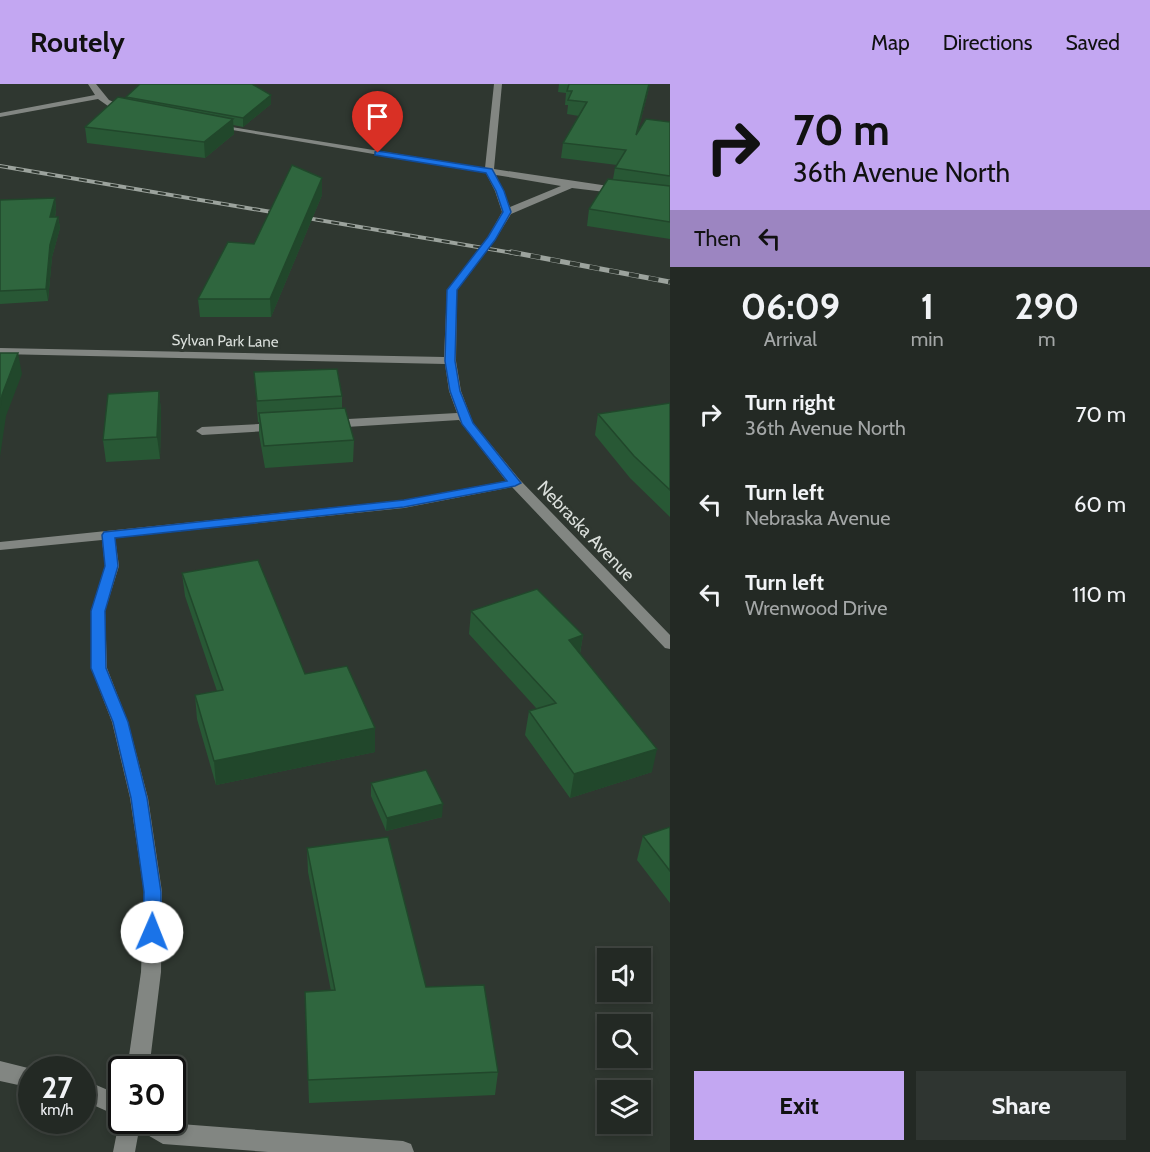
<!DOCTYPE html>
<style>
body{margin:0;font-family:Cabin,sans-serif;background:#2f3531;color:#f1f3f6;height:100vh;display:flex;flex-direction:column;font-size:22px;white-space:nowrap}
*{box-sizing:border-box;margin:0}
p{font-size:20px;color:#a3a6a6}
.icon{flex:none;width:33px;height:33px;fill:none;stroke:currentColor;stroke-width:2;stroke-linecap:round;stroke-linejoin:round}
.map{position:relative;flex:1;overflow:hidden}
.sheet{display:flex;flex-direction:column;background:#232924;width:480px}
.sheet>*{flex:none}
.top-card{background:#c3a7f2;color:#111;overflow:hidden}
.controls{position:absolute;left:597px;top:864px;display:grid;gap:12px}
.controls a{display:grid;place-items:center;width:54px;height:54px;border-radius:0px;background:#232924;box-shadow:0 3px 9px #0003,0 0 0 2px #404541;font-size:30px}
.speed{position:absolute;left:18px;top:972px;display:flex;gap:12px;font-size:30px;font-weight:700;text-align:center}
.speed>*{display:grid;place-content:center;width:78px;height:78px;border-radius:50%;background:#232924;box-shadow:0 3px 9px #0003,0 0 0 2px #404541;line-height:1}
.speed small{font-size:15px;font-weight:400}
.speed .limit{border:3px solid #111;border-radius:9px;background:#fff;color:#111}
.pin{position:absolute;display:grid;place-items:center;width:51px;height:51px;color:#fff;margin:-62px -26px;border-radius:50% 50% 50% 0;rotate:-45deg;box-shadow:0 0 6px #0007}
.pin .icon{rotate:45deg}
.me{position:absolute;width:66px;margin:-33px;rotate:1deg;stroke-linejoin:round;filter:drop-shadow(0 0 4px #0008)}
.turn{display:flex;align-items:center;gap:21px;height:126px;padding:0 24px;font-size:27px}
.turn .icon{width:78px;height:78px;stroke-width:2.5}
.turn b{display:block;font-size:42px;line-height:51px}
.then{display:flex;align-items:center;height:57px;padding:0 24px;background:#0003;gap:12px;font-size:22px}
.eta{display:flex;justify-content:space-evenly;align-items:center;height:102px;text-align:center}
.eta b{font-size:36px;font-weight:700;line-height:42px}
.primary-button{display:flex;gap:12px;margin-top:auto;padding:12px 24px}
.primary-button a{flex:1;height:69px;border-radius:0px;background:#c3a7f2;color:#111;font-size:24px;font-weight:700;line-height:69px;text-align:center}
.primary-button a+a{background:#2f3531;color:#f1f3f6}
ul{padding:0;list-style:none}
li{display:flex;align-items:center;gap:18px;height:90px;padding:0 24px}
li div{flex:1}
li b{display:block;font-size:22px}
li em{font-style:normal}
header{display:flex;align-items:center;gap:36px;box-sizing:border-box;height:84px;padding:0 30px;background:#c3a7f2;color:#111}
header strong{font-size:28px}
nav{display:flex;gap:33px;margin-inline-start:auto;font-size:21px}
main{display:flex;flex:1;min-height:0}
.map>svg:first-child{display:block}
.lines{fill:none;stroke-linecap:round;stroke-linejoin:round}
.minor{fill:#828682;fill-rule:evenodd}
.rail-far1-casing{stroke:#9ca39d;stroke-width:4}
.rail-casing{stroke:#9ca39d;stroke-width:5}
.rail-far1{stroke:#2f3730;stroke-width:2;stroke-dasharray:8;stroke-linecap:butt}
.rail{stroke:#2f3730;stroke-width:4;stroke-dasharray:10;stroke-linecap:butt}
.wall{fill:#285835}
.shaded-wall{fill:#21472b}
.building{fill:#2f663e;stroke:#21472b;stroke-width:1.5}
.route{fill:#1a73e8;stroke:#114b97;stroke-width:1.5}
.labels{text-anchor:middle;stroke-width:6;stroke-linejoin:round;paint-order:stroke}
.far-street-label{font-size:15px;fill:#dadfdb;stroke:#2f3730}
.street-label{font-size:18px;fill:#dadfdb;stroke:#2f3730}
</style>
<header>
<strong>Routely</strong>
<nav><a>Map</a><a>Directions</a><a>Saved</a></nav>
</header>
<main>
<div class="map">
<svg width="670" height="1068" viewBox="0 0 670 1068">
<rect width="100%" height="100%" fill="#2f3730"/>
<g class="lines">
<!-- minor -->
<g class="minor">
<polygon points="88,0 96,0 109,16 132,26 128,28 108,22 98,15 0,33 0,29 95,11"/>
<path d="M 494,0 L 502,0 L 494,85 L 622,104 L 627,107 L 622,110 L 572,104 L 511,130 L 495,156 L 457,206 L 456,277 L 461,307 L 473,339 L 520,396 L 670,551 L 670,565 L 665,564 L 512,403 L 404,424 L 115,454 L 119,482 L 105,527 L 107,584 L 128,638 L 148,714 L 162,808 L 161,888 L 149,986 L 127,986 L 141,888 L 144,808 L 130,714 L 112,638 L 91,584 L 91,527 L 105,482 L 102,456 L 0,466 L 0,458 L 404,416 L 506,397 L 459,336 L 330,344 L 324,340 L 330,336 L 457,329 L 449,307 L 445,280 L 0,270 L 0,264 L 444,273 L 447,206 L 488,153 L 502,128 L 495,107 L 486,89 L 209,42 L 213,40 L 485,84 ZM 496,91 L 561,102 L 510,123 Z"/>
<polygon points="279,339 285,343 283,346 202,351 196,347 202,343"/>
<polygon points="0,977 36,986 32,986 32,1004 0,997"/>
<polygon points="82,995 122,1012 122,1036 163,1036 167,1039 403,1057 411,1060 414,1068 268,1068 163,1060 139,1046 135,1068 113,1068 120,1033 82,1016"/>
</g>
<!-- rail-far1 casing -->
<g class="rail-far1-casing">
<polyline id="rail-far1" points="0,82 519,170"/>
</g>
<!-- rail casing -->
<g class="rail-casing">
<polyline id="rail" points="511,168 670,198"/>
</g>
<!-- rail-far1 -->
<use href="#rail-far1" class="rail-far1"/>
<!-- rail -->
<use href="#rail" class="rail"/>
</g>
<!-- wall -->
<g class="wall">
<polygon points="559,0 650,0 638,47 670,38 670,155 587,142 589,125 613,95 615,84 617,81 561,74 563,59 579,32 567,30 568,21 565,21 566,9 558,8"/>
<polygon points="126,13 271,20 243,43 233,41 234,50 205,74 87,59 85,43 126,15"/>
<polygon points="322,94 322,111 271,233 200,233 198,215 254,160"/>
<polygon points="55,114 56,126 55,133 58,133 60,144 52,173 48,217 0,220 0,116"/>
<polygon points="254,288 342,312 342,324 354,356 353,378 265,384 259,350 259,338 258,338"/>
<polygon points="159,307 161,328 160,375 106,378 103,356"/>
<polygon points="670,319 670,433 630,394 595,351 598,330"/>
<polygon points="182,489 305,590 375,644 375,668 216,701 197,635 195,611 217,607 185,512"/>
<polygon points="471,527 583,551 580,570 652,688 570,714 525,651 529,627 537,625 469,550"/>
<polygon points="371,699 442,733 386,747 371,712"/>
<polygon points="670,743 670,819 637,776 643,752"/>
<polygon points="307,764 498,988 495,1011 309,1019 305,908 331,907 308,788"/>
</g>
<!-- shaded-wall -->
<g class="shaded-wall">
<polygon points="649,0 650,0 633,66 636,51"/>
<polygon points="271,11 271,20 243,43 243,34"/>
<polygon points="233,35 234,50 205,74 204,58"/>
<polygon points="322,94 322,111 271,233 270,215"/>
<polygon points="55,114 56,126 52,144 50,133"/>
<polygon points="58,133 60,144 52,173 48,217 46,205 50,161"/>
<polygon points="18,269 22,290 6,332 0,373 0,324 2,311"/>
<polygon points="159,307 161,328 160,375 157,353"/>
<polygon points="583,551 579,574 569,556"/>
<polygon points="375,644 375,668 216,701 214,677"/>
<polygon points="657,665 652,688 570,714 574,690"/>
<polygon points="443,720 442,733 386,747 387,734"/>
</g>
<!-- building -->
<g class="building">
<polygon points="140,0 252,0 271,11 243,34 126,13"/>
<polygon points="569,0 649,0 636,51 646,35 670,38 670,92 615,84 626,66 563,59 587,18 568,16 572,7 567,7"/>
<polygon points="118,13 233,35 204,58 85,43"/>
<polygon points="292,81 322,94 270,215 198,215 228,158 254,160"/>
<polygon points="608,95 670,102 670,138 589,125"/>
<polygon points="55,114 50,133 58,133 50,161 46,205 0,207 0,116"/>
<polygon points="0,269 18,269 2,311 0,324"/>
<polygon points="337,285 342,312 257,317 254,288"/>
<polygon points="159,307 157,353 103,356 108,310"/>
<polygon points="670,319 670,406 634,372 598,330"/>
<polygon points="345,324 354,356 264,362 259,329"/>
<polygon points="258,476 305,590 347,582 375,644 214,677 195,611 223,606 182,489"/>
<polygon points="537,505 583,551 569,556 657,665 574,690 529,627 556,619 471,527"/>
<polygon points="426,686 443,720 387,734 371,699"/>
<polygon points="670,743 670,787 643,752"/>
<polygon points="388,753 426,903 484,901 498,988 308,996 305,908 335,906 307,764"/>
</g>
<!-- route -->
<polygon class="route" points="378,67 492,85 504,107 511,128 495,156 457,206 455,277 460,307 473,339 521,399 515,402 404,423 115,454 118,482 105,527 106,584 128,638 147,714 161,808 161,848 158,853 152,855 146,853 143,848 144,808 131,714 113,638 91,584 91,527 105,482 102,451 104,448 404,416 507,397 462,340 450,307 445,277 447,206 488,153 503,128 496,107 486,89 375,71 375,68"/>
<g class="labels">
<!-- far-street labels -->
<g class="far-street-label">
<text transform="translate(225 257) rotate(1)" y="5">Sylvan Park Lane</text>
</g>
<!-- street labels -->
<g class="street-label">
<text transform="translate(586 447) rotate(46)" y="6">Nebraska Avenue</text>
</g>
</g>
</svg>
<div class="controls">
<a><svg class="icon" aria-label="sound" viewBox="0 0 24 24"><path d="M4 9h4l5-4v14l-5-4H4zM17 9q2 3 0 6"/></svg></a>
<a><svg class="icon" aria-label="search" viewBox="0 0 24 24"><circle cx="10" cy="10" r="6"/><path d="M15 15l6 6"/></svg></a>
<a><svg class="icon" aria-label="layers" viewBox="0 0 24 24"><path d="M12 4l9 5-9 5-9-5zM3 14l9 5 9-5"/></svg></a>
</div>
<div class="speed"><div>27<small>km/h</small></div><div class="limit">30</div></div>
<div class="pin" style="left:378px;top:69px;background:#d93025"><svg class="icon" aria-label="arrive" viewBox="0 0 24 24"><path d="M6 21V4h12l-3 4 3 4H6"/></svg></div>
<svg class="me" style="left:152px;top:848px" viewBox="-20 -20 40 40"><circle r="19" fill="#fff"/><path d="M0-13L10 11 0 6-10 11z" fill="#1a73e8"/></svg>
</div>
<section class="sheet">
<div class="top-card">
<div class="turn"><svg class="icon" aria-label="right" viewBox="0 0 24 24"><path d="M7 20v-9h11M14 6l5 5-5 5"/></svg><div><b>70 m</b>36th Avenue North</div></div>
<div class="then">Then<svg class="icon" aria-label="left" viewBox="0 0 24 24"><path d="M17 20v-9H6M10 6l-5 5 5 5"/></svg></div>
</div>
<div class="eta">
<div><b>06:09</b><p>Arrival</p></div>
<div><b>1</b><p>min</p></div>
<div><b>290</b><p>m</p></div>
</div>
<ul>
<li><svg class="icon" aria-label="right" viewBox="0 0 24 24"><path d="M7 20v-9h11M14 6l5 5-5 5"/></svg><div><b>Turn right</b><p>36th Avenue North</p></div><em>70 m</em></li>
<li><svg class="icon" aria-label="left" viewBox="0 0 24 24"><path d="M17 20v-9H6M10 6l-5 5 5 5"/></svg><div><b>Turn left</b><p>Nebraska Avenue</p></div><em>60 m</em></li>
<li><svg class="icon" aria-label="left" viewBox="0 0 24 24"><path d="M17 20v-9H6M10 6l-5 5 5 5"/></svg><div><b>Turn left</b><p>Wrenwood Drive</p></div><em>110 m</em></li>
</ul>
<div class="primary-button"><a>Exit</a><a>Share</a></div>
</section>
</main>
